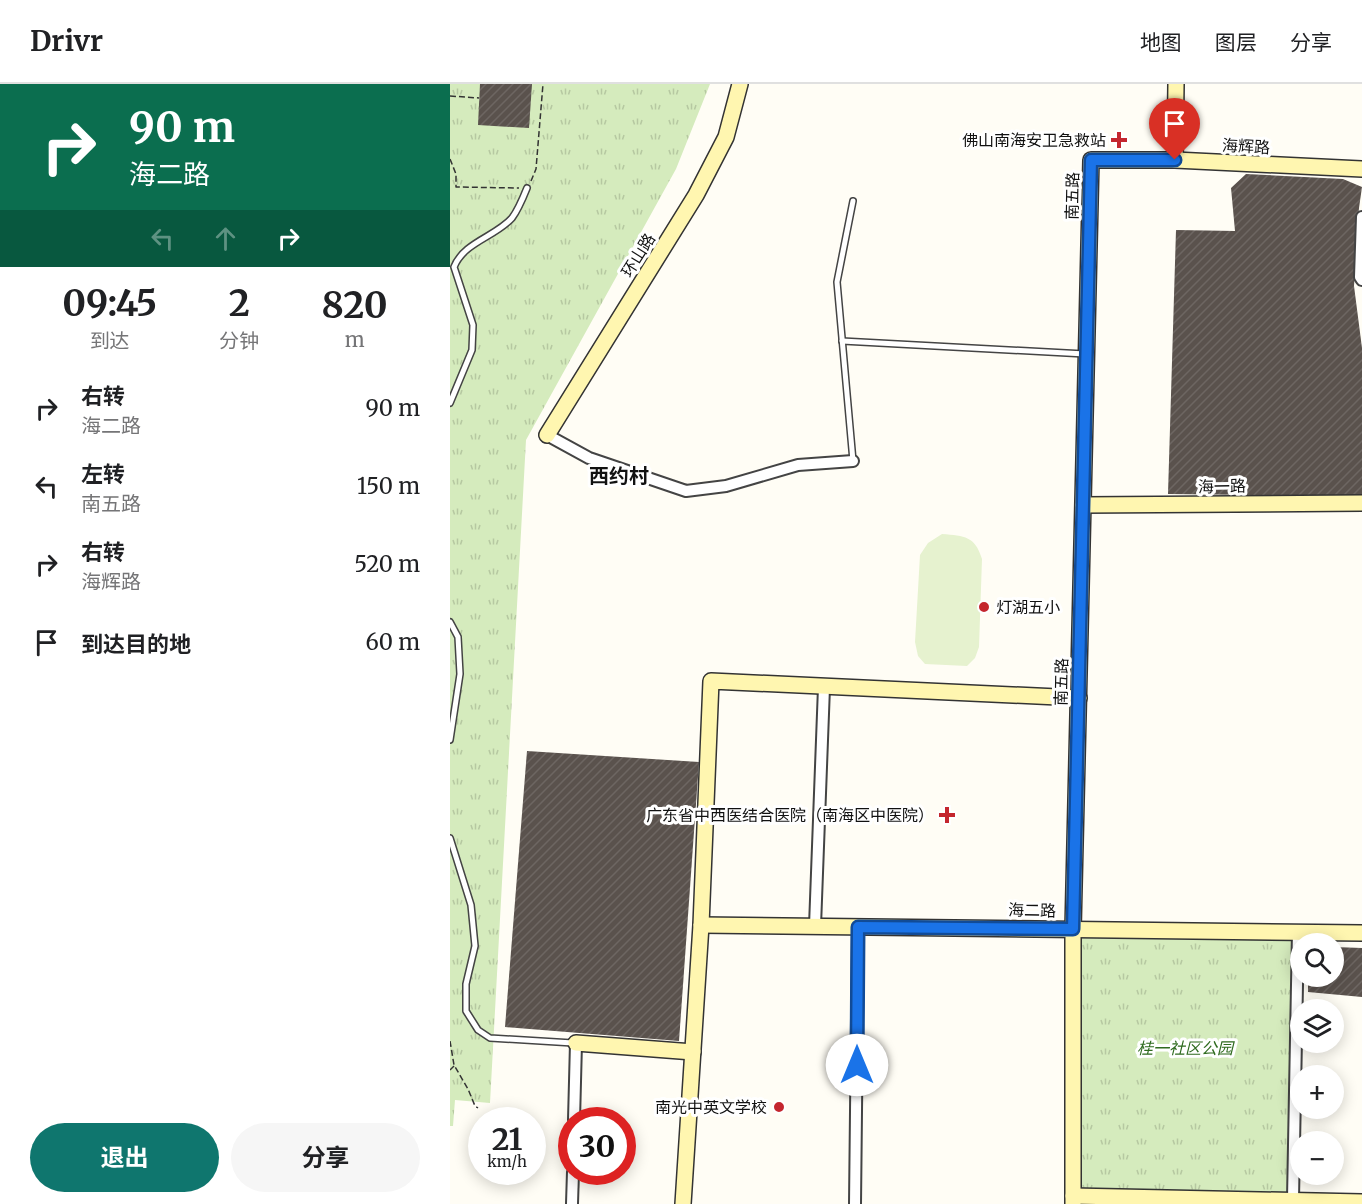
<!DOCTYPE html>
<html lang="zh">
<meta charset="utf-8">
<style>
body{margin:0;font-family:Merriweather,"Noto Sans SC",serif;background:#f6f6f6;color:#202124;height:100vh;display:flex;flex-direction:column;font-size:22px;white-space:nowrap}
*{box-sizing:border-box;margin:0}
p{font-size:20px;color:#757577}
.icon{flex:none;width:33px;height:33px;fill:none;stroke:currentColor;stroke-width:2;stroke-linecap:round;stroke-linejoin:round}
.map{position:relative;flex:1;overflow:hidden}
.side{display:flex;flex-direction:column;background:#fff;width:450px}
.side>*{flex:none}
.guide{background:#0b6e4f;color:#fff;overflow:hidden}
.controls{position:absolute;left:840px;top:849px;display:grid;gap:12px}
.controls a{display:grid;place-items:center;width:54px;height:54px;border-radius:50%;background:#fff;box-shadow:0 3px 15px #0003;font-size:30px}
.speed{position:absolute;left:18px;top:1023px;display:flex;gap:12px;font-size:30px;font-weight:700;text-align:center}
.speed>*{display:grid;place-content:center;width:78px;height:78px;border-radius:50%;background:#fff;box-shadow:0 3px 15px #0003;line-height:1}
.speed small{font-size:15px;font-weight:400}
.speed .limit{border:9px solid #d22;background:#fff;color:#111}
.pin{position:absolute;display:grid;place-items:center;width:51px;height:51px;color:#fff;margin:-62px -26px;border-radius:50% 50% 50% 0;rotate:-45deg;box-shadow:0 0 6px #0007}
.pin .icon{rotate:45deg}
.me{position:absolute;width:66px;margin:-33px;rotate:0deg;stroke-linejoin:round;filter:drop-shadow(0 0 4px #0008)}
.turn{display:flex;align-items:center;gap:21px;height:126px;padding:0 30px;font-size:27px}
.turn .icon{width:78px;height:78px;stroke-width:2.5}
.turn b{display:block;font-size:42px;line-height:51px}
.lanes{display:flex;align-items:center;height:57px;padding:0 30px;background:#0003;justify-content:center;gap:30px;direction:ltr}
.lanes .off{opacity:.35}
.eta{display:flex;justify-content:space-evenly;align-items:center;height:102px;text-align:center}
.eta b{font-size:36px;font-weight:700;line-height:42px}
.button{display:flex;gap:12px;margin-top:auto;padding:12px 30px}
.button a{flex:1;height:69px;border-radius:36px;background:#0f766e;color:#fff;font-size:24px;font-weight:700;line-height:69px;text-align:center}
.button a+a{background:#f6f6f6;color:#202124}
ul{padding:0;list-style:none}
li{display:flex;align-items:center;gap:18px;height:78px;padding:0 30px}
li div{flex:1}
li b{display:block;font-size:22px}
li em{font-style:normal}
header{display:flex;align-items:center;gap:36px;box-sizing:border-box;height:84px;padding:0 30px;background:#fff;border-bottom:2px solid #e0e0e0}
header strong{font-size:28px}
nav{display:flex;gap:33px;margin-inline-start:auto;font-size:21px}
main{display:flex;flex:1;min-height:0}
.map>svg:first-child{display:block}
.park{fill:url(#park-tufts)}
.pitch{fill:#e6f2cf}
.building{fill:url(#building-hatch)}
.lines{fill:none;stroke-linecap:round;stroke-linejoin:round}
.lane-casing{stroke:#444;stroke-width:8}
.street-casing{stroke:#444;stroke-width:14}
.secondary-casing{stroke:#333;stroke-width:18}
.path{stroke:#333;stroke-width:1.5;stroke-dasharray:6 3;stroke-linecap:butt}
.lane{stroke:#fff;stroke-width:5}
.street{stroke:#fff;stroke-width:10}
.secondary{stroke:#fff6b0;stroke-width:15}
.route-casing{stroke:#114b97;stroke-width:15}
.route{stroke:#1a73e8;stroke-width:10}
.poi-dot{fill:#c4262e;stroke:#fff;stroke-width:2}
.labels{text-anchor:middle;stroke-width:6;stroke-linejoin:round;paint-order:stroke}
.poi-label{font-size:16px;fill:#111;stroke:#fff;text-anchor:end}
.street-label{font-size:16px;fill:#111;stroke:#fff}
.park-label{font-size:16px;font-style:italic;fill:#2f6b1f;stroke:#fff}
.quarter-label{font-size:20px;font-weight:bold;fill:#111;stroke:#fff}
</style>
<header>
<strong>Drivr</strong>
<nav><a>地图</a><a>图层</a><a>分享</a></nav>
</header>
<main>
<section class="side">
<div class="guide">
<div class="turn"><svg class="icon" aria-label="right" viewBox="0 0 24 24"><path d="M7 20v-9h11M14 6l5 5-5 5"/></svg><div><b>90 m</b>海二路</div></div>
<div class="lanes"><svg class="icon off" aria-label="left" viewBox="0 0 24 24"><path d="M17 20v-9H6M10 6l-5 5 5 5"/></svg><svg class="icon off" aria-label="ahead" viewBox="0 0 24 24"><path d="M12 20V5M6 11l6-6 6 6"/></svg><svg class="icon" aria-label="right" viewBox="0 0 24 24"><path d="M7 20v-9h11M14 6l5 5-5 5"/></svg></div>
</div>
<div class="eta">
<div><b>09:45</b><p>到达</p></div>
<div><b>2</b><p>分钟</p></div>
<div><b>820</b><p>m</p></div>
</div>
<ul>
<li><svg class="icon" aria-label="right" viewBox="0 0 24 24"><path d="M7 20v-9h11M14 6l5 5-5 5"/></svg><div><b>右转</b><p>海二路</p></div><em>90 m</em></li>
<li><svg class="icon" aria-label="left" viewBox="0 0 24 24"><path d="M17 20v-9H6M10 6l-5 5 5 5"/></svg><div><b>左转</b><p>南五路</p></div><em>150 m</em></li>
<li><svg class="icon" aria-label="right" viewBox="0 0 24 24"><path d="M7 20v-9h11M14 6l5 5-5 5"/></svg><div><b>右转</b><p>海辉路</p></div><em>520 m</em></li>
<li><svg class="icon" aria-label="arrive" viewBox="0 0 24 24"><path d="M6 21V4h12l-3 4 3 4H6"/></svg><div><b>到达目的地</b></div><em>60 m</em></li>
</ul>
<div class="button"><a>退出</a><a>分享</a></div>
</section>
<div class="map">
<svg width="912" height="1120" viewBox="0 0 912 1120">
<defs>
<pattern id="park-tufts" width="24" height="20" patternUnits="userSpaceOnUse" patternTransform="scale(1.5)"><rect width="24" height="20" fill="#d5ebbd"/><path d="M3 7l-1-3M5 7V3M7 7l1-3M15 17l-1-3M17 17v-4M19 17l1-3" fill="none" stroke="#b6c8a1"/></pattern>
<pattern id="building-hatch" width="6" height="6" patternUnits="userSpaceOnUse" patternTransform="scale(1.5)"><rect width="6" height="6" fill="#5a524d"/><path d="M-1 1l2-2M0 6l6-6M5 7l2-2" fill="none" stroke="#6d6662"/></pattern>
</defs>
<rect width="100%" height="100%" fill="#fffdf5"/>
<!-- park -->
<g class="park">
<polygon points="0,0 260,0 226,85 76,356 40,1019 5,1016 3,1042 0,1042"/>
<polygon points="623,845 848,847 843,1115 623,1112"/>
</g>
<!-- pitch -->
<path class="pitch" d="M 492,450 C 515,452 525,452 532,475 L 529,563 L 525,574 L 517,582 L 475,580 L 468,572 L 465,558 L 470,471 L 478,459 Z"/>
<!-- building -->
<g class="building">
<polygon points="30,0 82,0 79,44 28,41"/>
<polygon points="796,90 893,95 912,103 909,124 904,202 912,264 912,411 899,412 718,410 726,146 785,147 781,104"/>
<polygon points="77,667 249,678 229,957 55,943"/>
<polygon points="884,863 912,864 912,913 858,908 858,892 884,892"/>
</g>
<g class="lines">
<!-- lane casing -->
<g class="lane-casing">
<g id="lane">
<polyline points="392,257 635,270"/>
<path d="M 0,319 L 22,266 L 23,241 L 4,183 C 14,158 45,153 62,134 C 68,126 73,114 77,104"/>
<polyline points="403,377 387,198 403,117"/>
<polyline points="0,538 8,553 10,590 0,656"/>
<polyline points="0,754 21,821 25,862 16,900 16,927 28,946 40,954 123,959"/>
</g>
</g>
<!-- street casing -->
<g class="street-casing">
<g id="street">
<polyline points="912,133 910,193 912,196"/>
<polyline points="97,351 139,374 236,407 276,402 348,381 403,377"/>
<polyline points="365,842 374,603"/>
<polyline points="124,1036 126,959"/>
<polyline points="843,1115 848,847"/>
<polyline points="122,1120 123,1088"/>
<polyline points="405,1120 408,842"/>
</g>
</g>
<!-- secondary casing -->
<g class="secondary-casing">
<g id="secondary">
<polyline points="725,76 726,0"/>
<polyline points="97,351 246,111 276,53 290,0"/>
<polyline points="633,421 912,419"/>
<polyline points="251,841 912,849"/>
<polyline points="126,959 243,968"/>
<polyline points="623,1112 912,1118"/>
<polyline points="233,1120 251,841 261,597 629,614"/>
<polyline points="623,1120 623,845 641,76 725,76 912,85"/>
</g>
</g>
<!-- path -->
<g class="path">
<polyline points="0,12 29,14"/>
<polyline points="0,75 6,90 6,103 69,104"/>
<polyline points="81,97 86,85 93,0"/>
<polyline points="0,957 4,981 18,1005 25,1022 28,1024"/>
<polyline points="0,986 4,982"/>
</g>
<!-- lane -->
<use href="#lane" class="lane"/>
<!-- street -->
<use href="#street" class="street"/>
<!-- secondary -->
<use href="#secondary" class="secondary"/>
</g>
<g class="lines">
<!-- route casing -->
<g class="route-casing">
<polyline id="route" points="407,981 408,843 623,845 641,76 725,76"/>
</g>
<!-- route -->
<use href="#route" class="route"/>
</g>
<!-- markers -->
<g class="poi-dot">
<path d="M666 47h6v6h6v6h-6v6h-6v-6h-6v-6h6z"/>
<circle cx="534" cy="523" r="6"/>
<path d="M494 722h6v6h6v6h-6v6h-6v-6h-6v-6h6z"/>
<circle cx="329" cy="1023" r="6"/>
</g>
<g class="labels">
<!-- poi labels -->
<g class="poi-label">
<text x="656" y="62">佛山南海安卫急救站</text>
<text x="546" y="529" text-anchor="start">灯湖五小</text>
<text x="484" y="737">广东省中西医结合医院（南海区中医院）</text>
<text x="317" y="1029">南光中英文学校</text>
</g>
<!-- street labels -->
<g class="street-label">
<text transform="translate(796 62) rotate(3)" y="6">海辉路</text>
<text transform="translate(622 112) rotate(-89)" y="6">南五路</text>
<text transform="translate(188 171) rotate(-58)" y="6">环山路</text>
<text transform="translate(772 402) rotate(-1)" y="6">海一路</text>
<text transform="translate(611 598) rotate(-89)" y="6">南五路</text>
<text transform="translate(582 826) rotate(1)" y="6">海二路</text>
</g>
<!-- park labels -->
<g class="park-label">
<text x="735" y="970">桂一社区公园</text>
</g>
<!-- quarter labels -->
<g class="quarter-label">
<text x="169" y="399">西约村</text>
</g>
</g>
</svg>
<div class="controls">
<a><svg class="icon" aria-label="search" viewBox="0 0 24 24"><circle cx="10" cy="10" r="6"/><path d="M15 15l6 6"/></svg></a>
<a><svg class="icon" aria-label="layers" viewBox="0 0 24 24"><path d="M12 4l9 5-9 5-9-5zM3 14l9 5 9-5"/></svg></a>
<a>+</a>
<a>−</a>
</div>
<div class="speed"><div>21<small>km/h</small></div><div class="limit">30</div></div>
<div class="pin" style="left:725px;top:76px;background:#d93025"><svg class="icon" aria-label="arrive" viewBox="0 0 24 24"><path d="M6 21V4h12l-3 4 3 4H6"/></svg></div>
<svg class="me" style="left:407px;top:981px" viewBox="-20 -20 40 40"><circle r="19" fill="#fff"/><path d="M0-13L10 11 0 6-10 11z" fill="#1a73e8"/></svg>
</div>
</main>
